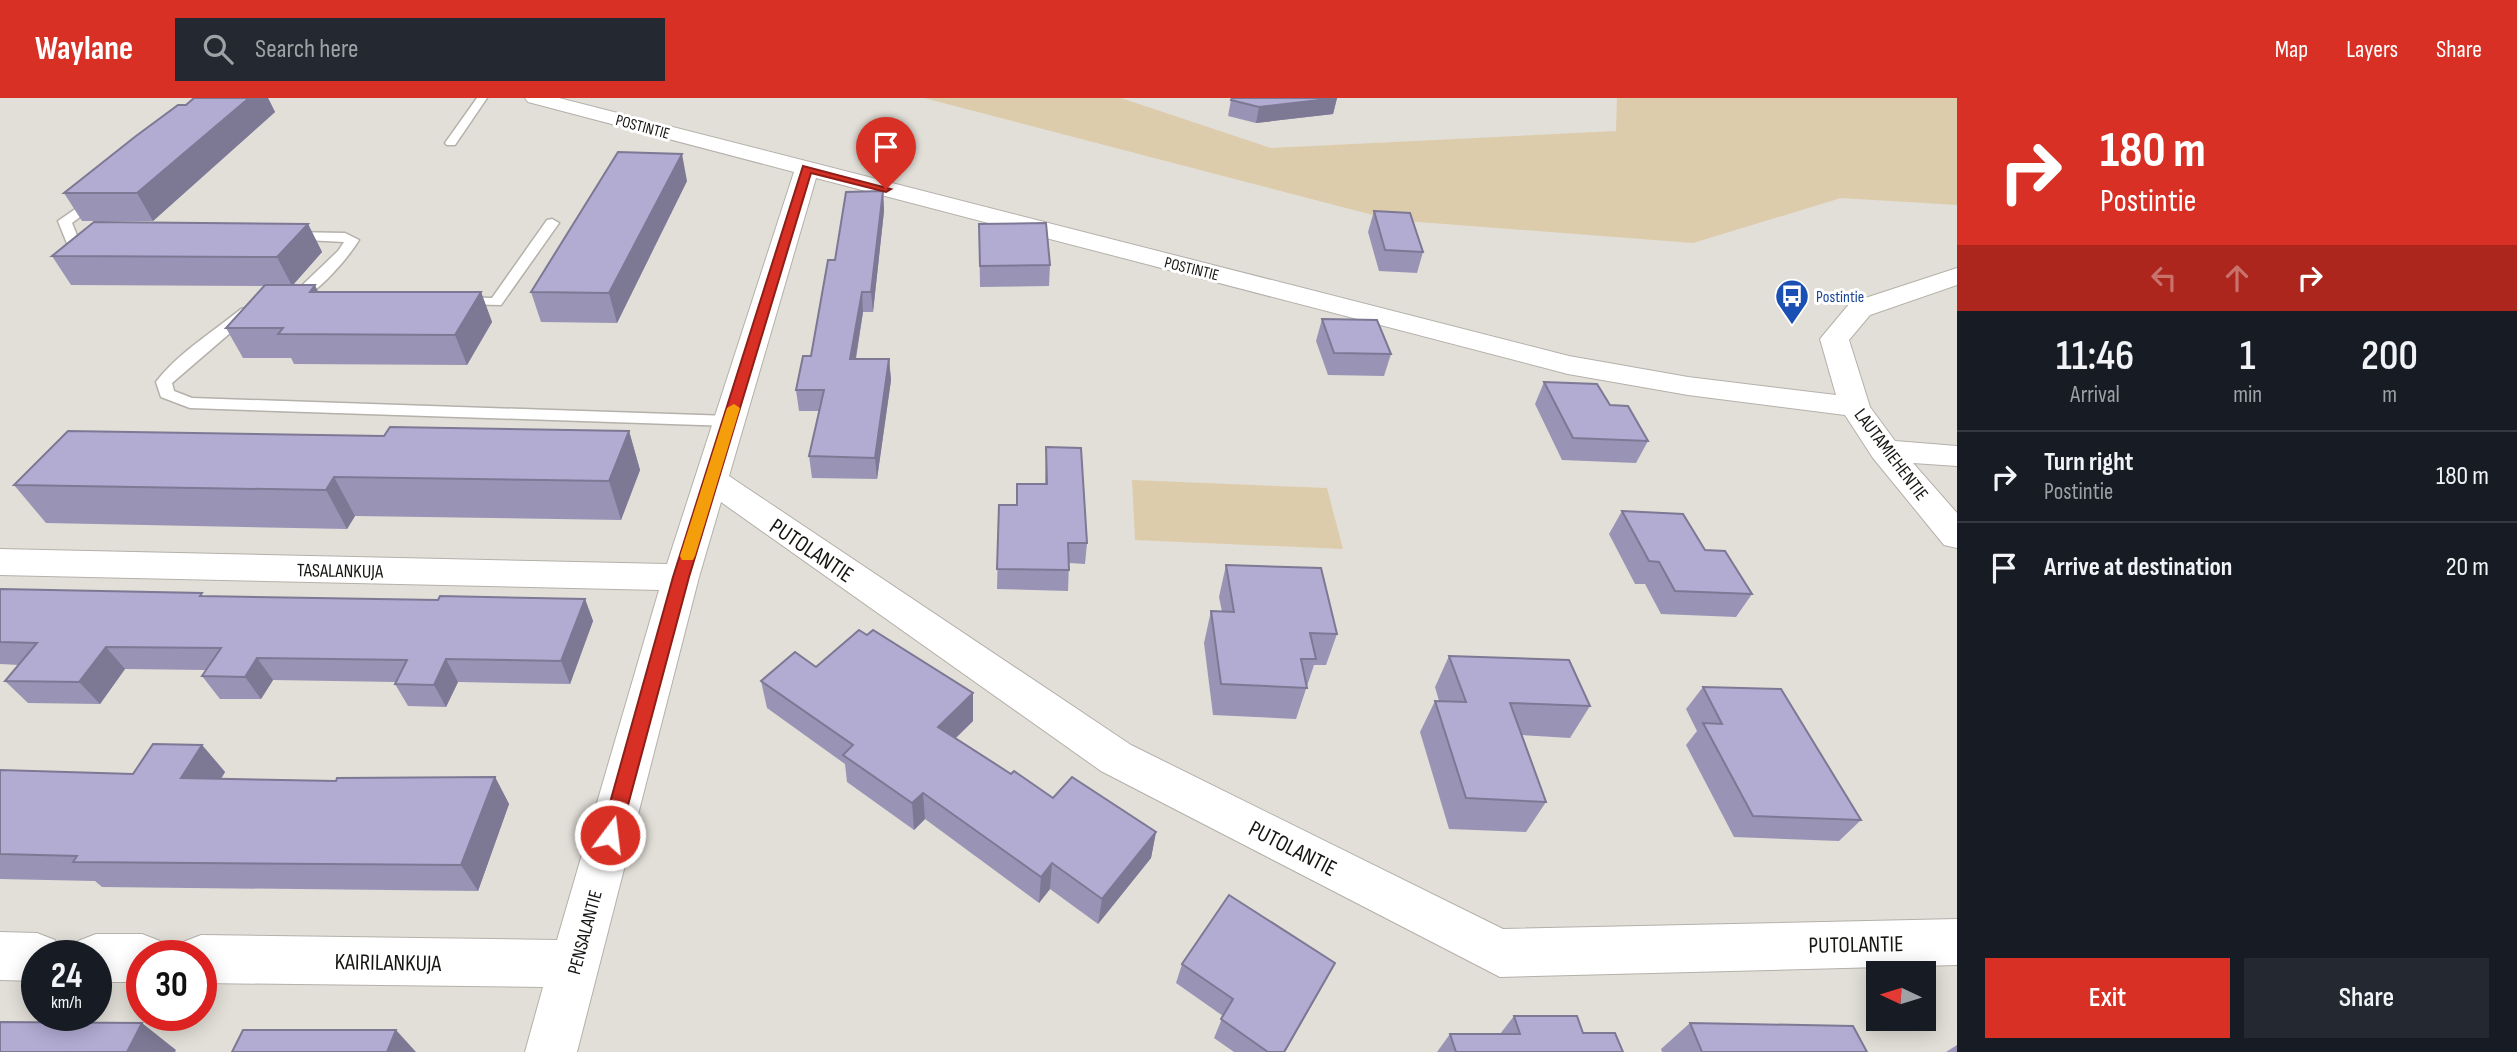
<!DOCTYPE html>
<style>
body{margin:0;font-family:"Sofia Sans Condensed",sans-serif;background:#242831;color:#f1f3f6;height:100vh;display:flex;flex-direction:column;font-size:26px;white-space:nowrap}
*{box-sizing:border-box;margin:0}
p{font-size:23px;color:#9ea1a6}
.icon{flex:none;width:38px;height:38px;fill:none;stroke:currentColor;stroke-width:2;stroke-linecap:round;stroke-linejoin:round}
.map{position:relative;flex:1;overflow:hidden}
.side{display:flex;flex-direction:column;background:#171b24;width:560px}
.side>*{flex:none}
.hud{background:#d93025;color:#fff;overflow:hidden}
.needle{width:46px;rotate:274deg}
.tools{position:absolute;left:1866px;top:863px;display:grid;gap:14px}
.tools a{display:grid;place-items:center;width:70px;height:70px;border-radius:0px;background:#171b24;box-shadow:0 4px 18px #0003;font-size:35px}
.speed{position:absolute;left:21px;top:842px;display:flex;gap:14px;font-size:35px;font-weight:700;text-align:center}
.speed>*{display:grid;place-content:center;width:91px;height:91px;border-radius:50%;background:#171b24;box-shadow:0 4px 18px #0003;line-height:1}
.speed small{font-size:18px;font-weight:400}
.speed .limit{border:10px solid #d22;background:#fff;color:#111}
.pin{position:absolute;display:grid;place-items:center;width:60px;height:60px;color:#fff;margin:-72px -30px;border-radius:50% 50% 50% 0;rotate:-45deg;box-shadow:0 0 7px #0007}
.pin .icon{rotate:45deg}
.me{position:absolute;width:77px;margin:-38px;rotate:15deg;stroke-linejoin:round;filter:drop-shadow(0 0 5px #0008)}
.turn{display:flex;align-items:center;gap:24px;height:147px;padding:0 28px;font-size:32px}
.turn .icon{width:91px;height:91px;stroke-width:2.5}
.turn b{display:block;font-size:49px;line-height:60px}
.lanes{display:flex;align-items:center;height:66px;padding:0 28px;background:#0003;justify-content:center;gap:35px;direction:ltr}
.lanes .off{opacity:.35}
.eta{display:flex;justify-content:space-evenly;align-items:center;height:119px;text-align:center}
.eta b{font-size:42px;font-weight:600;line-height:49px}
.primary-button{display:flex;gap:14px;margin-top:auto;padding:14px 28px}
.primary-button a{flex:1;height:80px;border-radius:0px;background:#d93025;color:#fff;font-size:28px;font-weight:600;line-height:80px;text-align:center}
.primary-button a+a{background:#242831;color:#f1f3f6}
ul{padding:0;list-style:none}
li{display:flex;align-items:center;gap:21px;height:91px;padding:0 28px;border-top:2px solid #363941}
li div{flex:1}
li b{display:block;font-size:26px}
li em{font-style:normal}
header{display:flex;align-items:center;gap:42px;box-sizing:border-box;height:98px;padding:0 35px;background:#d93025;color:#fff}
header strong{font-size:33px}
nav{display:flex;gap:38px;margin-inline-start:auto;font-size:24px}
.search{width:490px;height:63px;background:#242831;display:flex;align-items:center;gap:18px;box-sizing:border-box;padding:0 24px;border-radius:0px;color:#9ea1a6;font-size:26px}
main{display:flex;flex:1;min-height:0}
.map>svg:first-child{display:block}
.green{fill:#ddccac}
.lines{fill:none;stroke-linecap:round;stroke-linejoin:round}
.lane-casing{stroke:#b4b0aa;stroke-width:3}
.street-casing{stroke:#b4b0aa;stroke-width:2}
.lane{fill:#fff;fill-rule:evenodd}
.street{fill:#fff;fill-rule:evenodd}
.wall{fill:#9994b5}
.shaded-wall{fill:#7d7894}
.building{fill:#b2acd3;stroke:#7d7894;stroke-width:2}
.route{fill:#d93025;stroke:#8d1f18;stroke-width:2}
.slow{fill:#f59e0b}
.labels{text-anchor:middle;stroke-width:6;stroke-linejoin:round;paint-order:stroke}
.far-street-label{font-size:16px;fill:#171613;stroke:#fff}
.far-transit-label{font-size:16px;fill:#164399;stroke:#fff;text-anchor:start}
.street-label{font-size:19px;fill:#171613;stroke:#fff}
.near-street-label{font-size:23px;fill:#171613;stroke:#fff}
</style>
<header>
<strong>Waylane</strong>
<div class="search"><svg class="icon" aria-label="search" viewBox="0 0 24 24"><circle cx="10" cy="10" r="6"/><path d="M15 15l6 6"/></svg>Search here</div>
<nav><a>Map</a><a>Layers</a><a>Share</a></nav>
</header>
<main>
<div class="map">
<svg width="1957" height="954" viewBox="0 0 1957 954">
<rect width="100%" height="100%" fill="#e2dfd8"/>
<!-- green -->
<g class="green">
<polygon points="924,0 1121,0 1271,50 1616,33 1617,0 1957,0 1957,107 1841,100 1693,145 1392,122"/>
<polygon points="1132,382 1327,390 1343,451 1135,442"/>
</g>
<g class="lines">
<!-- lane casing -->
<g class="lane-casing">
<g id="lane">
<polygon points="477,0 487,0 455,47 447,47 445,45"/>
<polygon points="97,96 101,97 101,103 72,125 80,145 90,142 97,146 80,153 70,153 58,123"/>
<polygon points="552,121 559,125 501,207 455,206 453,203 460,199 492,200 547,122"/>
<path d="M 291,134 L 345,135 L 359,142 C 348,160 308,209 286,204 L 284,201 L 293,196 L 338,153 L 344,144 L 286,141 L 284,138 Z"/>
<path d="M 246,210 L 253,214 L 251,217 L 172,285 L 174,293 L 192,300 L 730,318 L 738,323 L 730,328 L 190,310 L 161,299 L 156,284 C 178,255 213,234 241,211 Z"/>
</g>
</g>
<!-- street casing -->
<g class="street-casing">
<g id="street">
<polygon points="525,0 559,0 1569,258 1688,279 1836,297 1820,241 1850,205 1957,170 1957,187 1870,217 1849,242 1870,309 1895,343 1957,348 1957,368 1913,365 1957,415 1957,450 1944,447 1873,360 1845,317 1688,297 1568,276 816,80 729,378 1131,647 1503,831 1957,821 1957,867 1500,879 1101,673 721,404 699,479 577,954 525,954 543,889 201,885 201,858 178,858 183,844 201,837 557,842 659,492 0,477 0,451 667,466 794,74 528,4"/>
<polygon points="0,834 37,835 55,842 61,858 37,858 37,883 0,882"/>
<polygon points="96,836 142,836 160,843 166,858 142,858 142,884 96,884 96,858 72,858 78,843"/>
</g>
</g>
<!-- lane -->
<use href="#lane" class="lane"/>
<!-- street -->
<use href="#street" class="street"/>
</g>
<!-- wall -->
<g class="wall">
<polygon points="194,0 268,0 275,14 153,123 82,123 64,95 186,7"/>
<polygon points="1337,0 1333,16 1256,25 1228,18 1231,2"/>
<polygon points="687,83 617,225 541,224 531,194"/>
<polygon points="883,93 884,113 873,214 863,214 856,261 889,261 891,282 877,381 812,380 809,358 819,313 799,313 796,292 811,258 835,162"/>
<polygon points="1374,113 1423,154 1417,175 1379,173 1368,134"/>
<polygon points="308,126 322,154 293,187 318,194 481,194 492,224 467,267 294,266 291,260 243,260 226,230 264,188 71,187 52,158"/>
<polygon points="979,126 1050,167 1049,188 980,189"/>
<polygon points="1322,221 1391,256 1384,278 1328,277 1316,243"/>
<polygon points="1544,284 1610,307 1648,343 1636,365 1562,362 1535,306"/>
<polygon points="629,333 640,372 621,422 355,418 347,431 46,425 14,387 384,338"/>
<polygon points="1046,349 1087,445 1085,466 1069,465 1068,493 997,491 999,407 1016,407 1017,386 1045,386"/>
<polygon points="1622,413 1705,452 1752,496 1736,519 1661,516 1645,486 1635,486 1609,436"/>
<polygon points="1226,467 1337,536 1326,567 1314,567 1296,621 1213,617 1204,545 1211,513 1222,514 1219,499"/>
<polygon points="0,491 204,498 438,502 585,501 593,523 570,586 458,584 446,609 408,608 395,586 396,584 273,582 261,601 220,601 202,578 206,572 125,571 100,606 28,605 5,583 19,567 0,566"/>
<polygon points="1449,558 1590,608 1570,640 1522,637 1546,704 1526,734 1449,731 1420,634 1435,603 1439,603 1435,589"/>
<polygon points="816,569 973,623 956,640 1011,676 1053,700 1156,734 1151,760 1098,826 1050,791 1039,805 925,721 914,732 847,684 845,666 767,610 761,583"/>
<polygon points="1703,589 1861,722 1839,743 1734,739 1686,647 1697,633 1686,611"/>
<polygon points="202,647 225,674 221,681 336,683 495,679 509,706 478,793 102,789 95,783 0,781 0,672 133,676"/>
<polygon points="1335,865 1325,884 1285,954 1234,954 1214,940 1223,918 1176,885 1182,866"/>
<polygon points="1514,918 1583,935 1500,936"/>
<polygon points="1690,925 1867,954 1662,954 1661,951"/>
<polygon points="1450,936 1456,954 1437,954"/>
<polygon points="1957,947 1957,954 1946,954"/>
</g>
<!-- shaded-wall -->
<g class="shaded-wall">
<polygon points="249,0 268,0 275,14 153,123 137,95"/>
<polygon points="1337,0 1333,16 1256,25 1259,9"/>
<polygon points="682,56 687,83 617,225 609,195"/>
<polygon points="883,93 884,113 873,214 871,194"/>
<polygon points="308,126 322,154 292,188 277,159"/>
<polygon points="315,187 329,217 310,194"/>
<polygon points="481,194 492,224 467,267 455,237"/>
<polygon points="862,194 863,214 852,282 850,261"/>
<polygon points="889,261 891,282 877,381 875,360"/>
<polygon points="629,333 640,372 621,422 609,383"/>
<polygon points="334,379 355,418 347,431 326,392"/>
<polygon points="585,501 593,523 570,586 561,563"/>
<polygon points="106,549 125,571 100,606 79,584"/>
<polygon points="257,560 273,582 261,601 245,579"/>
<polygon points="446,561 458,584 446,609 434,587"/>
<polygon points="973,595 973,623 939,656 938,629"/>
<polygon points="202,647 225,674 205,706 181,680"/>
<polygon points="495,679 509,706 478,793 461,767"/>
<polygon points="923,695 925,721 914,732 912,705"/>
<polygon points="1156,734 1151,760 1098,826 1102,801"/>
<polygon points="1052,765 1050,791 1039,805 1041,779"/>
<polygon points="1335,865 1325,884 1285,954 1284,954"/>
<polygon points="142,925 176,952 175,954 127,954"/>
<polygon points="396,932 416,954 387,954"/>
</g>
<!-- building -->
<g class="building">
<polygon points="194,0 249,0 137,95 64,95 136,38 178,7 186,7"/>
<polygon points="1232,0 1337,0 1259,9 1231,2"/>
<polygon points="618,54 682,56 609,195 531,194"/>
<polygon points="883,93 871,194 862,194 850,261 889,261 875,360 809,358 824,292 796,292 803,258 811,258 828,162 835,162 846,94"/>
<polygon points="1374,113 1410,115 1423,154 1385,152"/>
<polygon points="94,124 308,126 277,159 52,158"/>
<polygon points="1046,125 1050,167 980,168 979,126"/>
<polygon points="265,187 315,187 310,194 481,194 455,237 278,236 283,230 226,230"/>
<polygon points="1322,221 1377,222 1391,256 1334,255"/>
<polygon points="1544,284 1597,286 1610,307 1628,308 1648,343 1573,340"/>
<polygon points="390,329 629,333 609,383 334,379 326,392 14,387 68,333 384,338"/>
<polygon points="1046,349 1081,350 1087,445 1068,445 1069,472 997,471 999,407 1017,407 1017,386 1047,386"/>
<polygon points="1622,413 1683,416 1705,452 1725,453 1752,496 1675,493 1659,464 1649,463"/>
<polygon points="1226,467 1321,470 1337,536 1310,535 1316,561 1301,561 1307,590 1221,586 1211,513 1234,514"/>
<polygon points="0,491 202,495 200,498 438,502 440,498 585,501 561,563 446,561 434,587 395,586 407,562 257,560 245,579 202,578 221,550 106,549 79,584 5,583 37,545 0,544"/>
<polygon points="859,532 867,537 873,532 973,595 938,629 1011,676 1014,673 1053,700 1072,679 1156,734 1102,801 1052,765 1041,779 923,695 912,705 843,657 853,647 761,583 795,554 816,569"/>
<polygon points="1449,558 1569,562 1590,608 1510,605 1546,704 1466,700 1435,603 1466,604"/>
<polygon points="1703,589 1781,591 1861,722 1753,718 1703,625 1722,626"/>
<polygon points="153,646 202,647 181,680 336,683 337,680 495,679 461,767 73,764 77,758 0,756 0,672 133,676"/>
<polygon points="1229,797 1335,865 1284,954 1268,954 1221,921 1233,901 1182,866"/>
<polygon points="1514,918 1577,918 1583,935 1615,935 1623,954 1456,954 1450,936 1520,936"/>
<polygon points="0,924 142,925 127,954 0,954"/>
<polygon points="1690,925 1853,928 1867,954 1702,954"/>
<polygon points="243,932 396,932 387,954 232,954"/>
</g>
<!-- route -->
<polygon class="route" points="803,68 891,91 886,94 811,75 689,479 620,737 617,743 610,746 603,743 601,737 673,479"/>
<!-- slow -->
<polygon class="slow" points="734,306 740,310 695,458 693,462 682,462 680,458 727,310"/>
<!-- icons -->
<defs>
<g id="bus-pin" transform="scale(1.75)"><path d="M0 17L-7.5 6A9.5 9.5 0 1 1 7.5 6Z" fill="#1a4fb4" stroke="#fff"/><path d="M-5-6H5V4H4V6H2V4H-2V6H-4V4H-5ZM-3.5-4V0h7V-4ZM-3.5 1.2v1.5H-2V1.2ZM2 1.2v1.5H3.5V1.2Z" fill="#fff"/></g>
</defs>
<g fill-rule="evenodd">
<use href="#bus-pin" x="1792" y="198"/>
</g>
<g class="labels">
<!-- far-street labels -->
<g class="far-street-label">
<text transform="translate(643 28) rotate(15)" y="6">POSTINTIE</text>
<text transform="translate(1192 170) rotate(14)" y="6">POSTINTIE</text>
</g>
<!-- far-transit labels -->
<g class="far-transit-label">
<text x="1816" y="204">Postintie</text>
</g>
<!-- street labels -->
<g class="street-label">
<text transform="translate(1892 356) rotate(53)" y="7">LAUTAMIEHENTIE</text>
<text transform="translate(340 472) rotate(1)" y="7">TASALANKUJA</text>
<text transform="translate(584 834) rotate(-75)" y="7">PENSALANTIE</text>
</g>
<!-- near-street labels -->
<g class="near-street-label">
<text transform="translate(812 452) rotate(34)" y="8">PUTOLANTIE</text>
<text transform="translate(1293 750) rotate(27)" y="8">PUTOLANTIE</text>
<text transform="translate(1856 846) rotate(-1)" y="8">PUTOLANTIE</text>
<text transform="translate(388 864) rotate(1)" y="8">KAIRILANKUJA</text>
</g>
</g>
</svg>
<div class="tools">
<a><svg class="needle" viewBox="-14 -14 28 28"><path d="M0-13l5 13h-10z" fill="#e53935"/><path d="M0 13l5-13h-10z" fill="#9ea1a6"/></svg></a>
</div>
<div class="speed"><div>24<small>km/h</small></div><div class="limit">30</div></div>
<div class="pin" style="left:886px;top:91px;background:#d93025"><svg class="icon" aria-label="arrive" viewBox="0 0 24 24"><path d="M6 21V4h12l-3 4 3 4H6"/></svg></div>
<svg class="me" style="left:610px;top:737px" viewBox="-20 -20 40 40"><circle r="17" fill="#d93025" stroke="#fff" stroke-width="3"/><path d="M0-11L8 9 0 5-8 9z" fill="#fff"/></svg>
</div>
<section class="side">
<div class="hud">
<div class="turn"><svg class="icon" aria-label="right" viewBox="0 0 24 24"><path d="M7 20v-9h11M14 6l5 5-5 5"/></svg><div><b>180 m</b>Postintie</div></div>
<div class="lanes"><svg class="icon off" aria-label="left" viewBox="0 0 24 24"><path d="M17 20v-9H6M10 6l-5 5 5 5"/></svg><svg class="icon off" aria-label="ahead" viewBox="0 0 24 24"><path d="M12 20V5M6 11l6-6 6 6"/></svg><svg class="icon" aria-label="right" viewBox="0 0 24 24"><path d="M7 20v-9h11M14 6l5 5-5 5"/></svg></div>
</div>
<div class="eta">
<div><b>11:46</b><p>Arrival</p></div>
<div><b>1</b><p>min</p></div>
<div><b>200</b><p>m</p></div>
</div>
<ul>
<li><svg class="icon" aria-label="right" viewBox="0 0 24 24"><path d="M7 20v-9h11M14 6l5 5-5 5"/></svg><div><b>Turn right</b><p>Postintie</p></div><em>180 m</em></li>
<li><svg class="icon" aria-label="arrive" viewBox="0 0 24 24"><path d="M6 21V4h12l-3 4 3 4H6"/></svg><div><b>Arrive at destination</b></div><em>20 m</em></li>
</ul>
<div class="primary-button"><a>Exit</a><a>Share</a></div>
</section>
</main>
